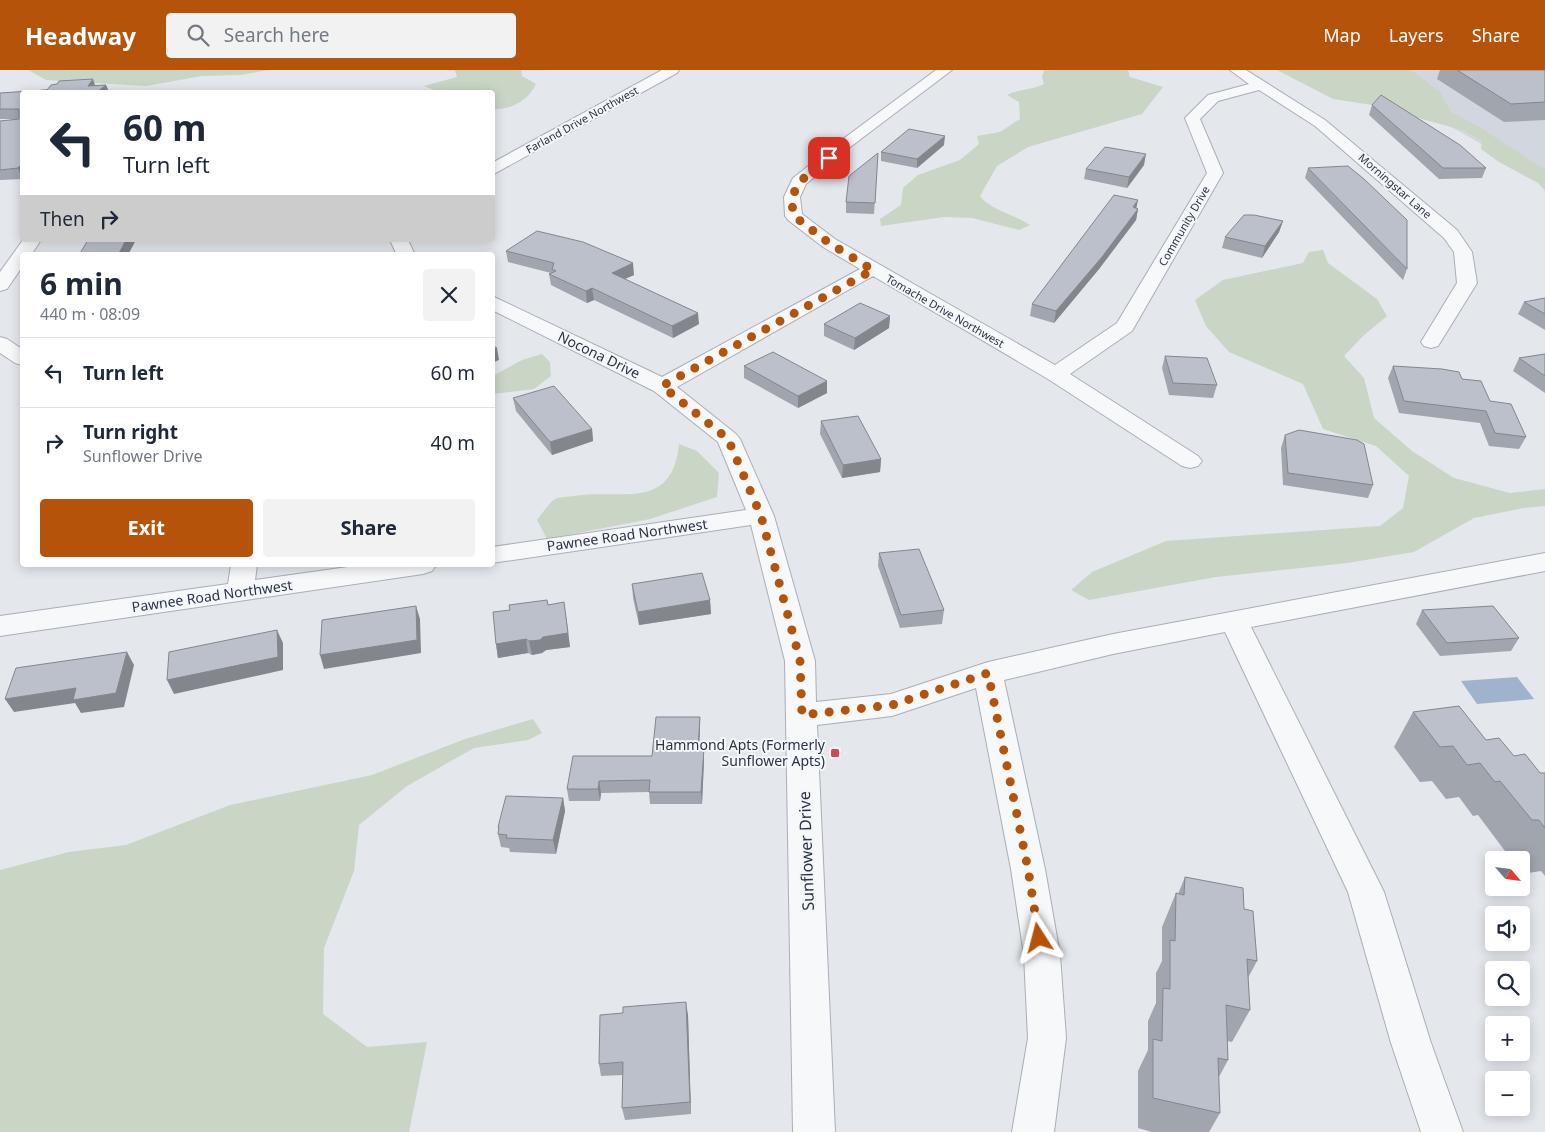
<!DOCTYPE html>
<meta charset="utf-8">
<style>
body{margin:0;font-family:"Noto Sans",sans-serif;background:#f2f2f3;color:#1f2937;height:100vh;display:flex;flex-direction:column;font-size:19px;white-space:nowrap}
*{box-sizing:border-box;margin:0}
p{font-size:16px;color:#747a83}
.icon{flex:none;width:28px;height:28px;fill:none;stroke:currentColor;stroke-width:2;stroke-linecap:round;stroke-linejoin:round}
.map{position:relative;flex:1;overflow:hidden}
.drawer{position:absolute;left:20px;top:182px;width:475px;height:315px;display:flex;flex-direction:column;background:#fff;border-radius:5px;box-shadow:0 2px 12px #0003}
.drawer>*{flex:none}
.guide{position:absolute;left:20px;top:20px;width:475px;height:152px;border-radius:5px;box-shadow:0 2px 12px #0003;background:#fff;color:#1f2937;overflow:hidden}
.needle{width:32px;rotate:118deg}
.fabs{position:absolute;left:1485px;top:781px;display:grid;gap:10px}
.fabs a{display:grid;place-items:center;width:45px;height:45px;border-radius:5px;background:#fff;box-shadow:0 2px 12px #0003;font-size:25px}
.pin{position:absolute;display:grid;place-items:center;width:42px;height:42px;color:#fff;margin:-21px;border-radius:10px;box-shadow:0 2px 8px #0006}
.me{position:absolute;width:55px;margin:-28px;rotate:351deg;stroke-linejoin:round;filter:drop-shadow(0 0 4px #0008)}
.turn{display:flex;align-items:center;gap:18px;height:105px;padding:0 20px;font-size:22px}
.turn .icon{width:65px;height:65px;stroke-width:2.5}
.turn b{display:block;font-size:35px;line-height:42px}
.then{display:flex;align-items:center;height:48px;padding:0 20px;background:#0003;gap:10px;font-size:19px}
.round{display:grid;place-items:center;flex:none;width:52px;height:52px;border-radius:5px;background:#f2f2f3}
.head{display:flex;align-items:center;justify-content:space-between;height:85px;padding:0 20px}
h1{font-size:30px;font-weight:700;line-height:38px}
.button{display:flex;gap:10px;margin-top:auto;padding:10px 20px}
.button a{flex:1;height:58px;border-radius:5px;background:#b45309;color:#fff;font-size:20px;font-weight:700;line-height:58px;text-align:center}
.button a+a{background:#f2f2f3;color:#1f2937}
ul{padding:0;list-style:none}
li{display:flex;align-items:center;gap:15px;height:70px;padding:0 20px;border-top:1px solid #e0e1e3}
li div{flex:1}
li b{display:block;font-size:19px}
li em{font-style:normal}
header{display:flex;align-items:center;gap:30px;box-sizing:border-box;height:70px;padding:0 25px;background:#b45309;color:#fff}
header strong{font-size:24px}
nav{display:flex;gap:28px;margin-inline-start:auto;font-size:18px}
.search{width:350px;height:45px;background:#f2f2f3;display:flex;align-items:center;gap:12px;box-sizing:border-box;padding:0 18px;border-radius:5px;color:#747a83;font-size:19px}
.map>svg:first-child{display:block}
.built{fill:#d2d6de}
.green{fill:#c9d6c5}
.water{fill:#9fb4cc}
.lines{fill:none;stroke-linecap:round;stroke-linejoin:round}
.minor-casing{stroke:#a9aeb7;stroke-width:2}
.minor{fill:#f7f8fa;fill-rule:evenodd}
.wall{fill:#a1a5ae}
.shaded-wall{fill:#83868d}
.building{fill:#bbc0ca;stroke:#83868d}
.route{stroke:#b45309;stroke-width:9;stroke-dasharray:0 16.2}
.poi-dot{fill:#d1495b;stroke:#f4f6f9;stroke-width:2}
.labels{text-anchor:middle;stroke-width:4;stroke-linejoin:round;paint-order:stroke}
.far-street-label{font-size:11px;fill:#2b3445;stroke:#f4f6f9}
.street-label{font-size:14px;fill:#2b3445;stroke:#f4f6f9}
.poi-label{font-size:14px;fill:#2b3445;stroke:#f4f6f9;text-anchor:end}
.near-street-label{font-size:16px;fill:#2b3445;stroke:#f4f6f9}
</style>
<header>
<strong>Headway</strong>
<div class="search"><svg class="icon" aria-label="search" viewBox="0 0 24 24"><circle cx="10" cy="10" r="6"/><path d="M15 15l6 6"/></svg>Search here</div>
<nav><a>Map</a><a>Layers</a><a>Share</a></nav>
</header>
<div class="map">
<svg width="1545" height="1062" viewBox="0 0 1545 1062">
<rect width="100%" height="100%" fill="#e4e7ec"/>
<!-- built -->
<polygon class="built" points="1351,0 1545,0 1545,110"/>
<!-- green -->
<g class="green">
<polygon points="28,0 269,0 240,5 202,6 146,16 46,10"/>
<path d="M 455,0 L 521,0 L 522,6 L 536,14 C 528,31 511,40 493,39 L 492,22 L 439,22 L 424,16 L 457,7 Z"/>
<path d="M 1044,0 L 1128,0 L 1130,7 L 1163,17 L 1142,44 L 1028,77 L 997,96 L 980,126 C 990,140 1014,144 1030,155 L 1019,160 L 972,148 L 944,147 L 881,156 L 880,149 L 901,135 L 903,118 L 918,105 L 960,90 L 979,74 L 977,66 L 1000,62 L 1020,49 L 1019,32 L 1007,25 C 1019,19 1032,20 1044,14 L 1042,7 Z"/>
<polygon points="1277,0 1411,0 1440,22 1451,42 1481,58 1545,100 1545,121 1538,113 1499,92 1481,79 1482,71 1465,61 1372,35 1333,29"/>
<polygon points="1323,180 1328,193 1377,229 1387,246 1363,266 1344,286 1364,308 1374,348 1412,381 1454,408 1510,423 1545,419 1545,436 1524,438 1474,448 1414,482 1347,493 1216,507 1089,530 1071,520 1092,502 1166,471 1380,456 1403,438 1409,406 1376,376 1323,359 1303,314 1229,282 1206,256 1195,230 1223,210 1303,193 1309,182"/>
<polygon points="542,284 550,292 551,306 534,319 493,324 493,306 522,290"/>
<path d="M 679,374 L 697,381 L 719,403 L 717,427 L 650,449 L 547,469 L 537,450 C 542,444 548,434 555,429 C 559,427 568,427 574,426 C 620,418 672,443 679,374 Z"/>
<polygon points="533,649 542,663 528,670 474,678 407,716 359,755 354,801 324,878 323,944 367,977 427,972 409,1062 0,1062 0,800 69,782 126,775 230,735 372,705 465,669"/>
</g>
<!-- water -->
<polygon class="water" points="1517,607 1534,629 1477,634 1461,611"/>
<g class="lines">
<!-- minor casing -->
<g class="minor-casing">
<g id="minor">
<polygon points="662,0 679,0 677,3 492,105 492,93"/>
<polygon points="936,0 952,0 849,78 806,114 800,127 802,144 835,169 1055,295 1117,253 1207,103 1185,48 1208,25 1249,14 1230,0 1246,0 1325,50 1457,160 1472,182 1477,213 1438,276 1431,278 1424,276 1421,272 1457,213 1454,182 1444,168 1315,56 1259,20 1218,31 1200,49 1223,103 1132,261 1070,304 1198,386 1202,391 1198,396 1190,398 1182,396 1048,309 873,206 677,317 736,364 740,369 774,446 815,591 816,632 891,624 988,592 1113,564 1545,483 1545,501 1251,557 1384,822 1431,973 1463,1062 1421,1062 1391,973 1348,822 1225,562 1113,584 1004,610 1045,799 1060,885 1066,968 1054,1062 1012,1062 1028,968 1024,885 1011,799 976,618 892,646 817,655 835,1062 793,1062 785,591 751,455 492,493 492,477 746,440 718,372 654,321 492,240 492,226 662,307 860,199 823,177 788,150 785,146 784,127 793,108 839,72"/>
<polygon points="23,170 41,170 31,185 22,185 22,197 7,219 0,221 0,202"/>
<polygon points="390,170 408,170 415,185 397,185"/>
<polygon points="0,267 7,269 22,279 22,295 15,293 0,283"/>
<polygon points="231,495 257,495 255,510 362,495 436,495 432,501 423,504 0,566 0,546 228,514"/>
</g>
</g>
<!-- minor -->
<use href="#minor" class="minor"/>
</g>
<!-- wall -->
<g class="wall">
<polygon points="1440,0 1545,0 1545,50 1504,52 1437,9"/>
<polygon points="106,15 109,22 22,22 22,109 0,110 0,51 19,49 0,49 0,23"/>
<polygon points="1372,35 1486,98 1482,108 1439,109 1369,45"/>
<polygon points="944,75 917,98 881,91 881,82"/>
<polygon points="878,83 874,144 846,143 846,132"/>
<polygon points="1144,95 1127,118 1084,109 1086,99"/>
<polygon points="1308,98 1407,199 1403,210 1305,108"/>
<polygon points="1137,138 1138,139 1136,150 1099,199 1054,253 1030,246 1032,234"/>
<polygon points="1283,151 1279,162 1262,188 1222,178 1225,167"/>
<polygon points="506,181 634,205 625,209 699,254 673,268 594,230 587,233 551,215 549,204 551,203 508,192"/>
<polygon points="1545,228 1545,260 1518,244 1524,232"/>
<polygon points="890,246 889,258 854,280 824,266 824,254"/>
<polygon points="1545,284 1545,323 1513,301 1519,288"/>
<polygon points="1165,286 1217,315 1213,328 1169,325 1162,298"/>
<polygon points="744,296 827,311 827,323 798,338 744,308"/>
<polygon points="1393,296 1462,309 1490,331 1526,367 1519,379 1489,376 1480,353 1399,343 1388,308"/>
<polygon points="513,328 592,359 593,371 552,385 516,341"/>
<polygon points="821,351 881,389 880,402 842,408 820,364"/>
<polygon points="1285,365 1373,415 1368,428 1283,415 1281,378"/>
<polygon points="879,483 944,540 942,554 900,558 878,496"/>
<polygon points="632,514 710,530 711,544 639,555 633,528"/>
<polygon points="548,535 566,546 570,577 546,580 542,583 532,585 528,583 498,588 496,574"/>
<polygon points="1422,540 1519,568 1511,581 1440,586 1416,554"/>
<polygon points="1413,642 1486,670 1514,686 1540,703 1545,703 1545,806 1541,801 1528,803 1521,794 1521,790 1518,790 1514,784 1508,785 1478,745 1473,746 1459,727 1446,729 1432,711 1420,712 1394,677"/>
<polygon points="700,647 700,659 699,678 704,690 702,734 650,734 649,722 601,723 600,731 569,731 567,719 652,686"/>
<polygon points="563,728 565,741 556,784 510,782 509,778 501,777 498,764 499,760 498,757"/>
<polygon points="1185,807 1244,839 1257,891 1248,908 1250,940 1232,972 1227,971 1228,990 1219,1007 1220,1043 1209,1062 1152,1062 1138,1058 1138,1001 1148,980 1148,951 1156,933 1156,903 1162,891 1162,857 1176,823 1178,824"/>
<polygon points="688,945 691,1044 625,1050 622,1038 623,1005 601,1006 599,994"/>
</g>
<!-- shaded-wall -->
<g class="shaded-wall">
<polygon points="93,9 96,18 88,16"/>
<polygon points="106,15 109,22 97,22"/>
<polygon points="945,66 944,75 917,98 917,89"/>
<polygon points="1146,84 1144,95 1127,118 1129,107"/>
<polygon points="22,93 22,109 18,98"/>
<polygon points="1138,130 1136,140 1133,137"/>
<polygon points="1138,139 1136,150 1099,199 1054,253 1056,241"/>
<polygon points="1283,151 1279,162 1262,188 1265,176"/>
<polygon points="126,170 136,170 128,185 118,185"/>
<polygon points="633,193 634,205 613,214 612,203"/>
<polygon points="592,218 594,230 587,233 586,221"/>
<polygon points="698,243 699,254 673,268 672,256"/>
<polygon points="890,246 889,258 854,280 855,268"/>
<polygon points="497,278 499,290 492,293 492,280"/>
<polygon points="827,311 827,323 798,338 798,326"/>
<polygon points="592,359 593,371 552,385 550,372"/>
<polygon points="881,389 880,402 842,408 843,395"/>
<polygon points="710,530 711,544 639,555 638,542"/>
<polygon points="564,532 570,577 546,580 542,583 532,585 529,571"/>
<polygon points="416,536 420,549 421,583 324,599 320,585"/>
<polygon points="277,560 283,573 283,600 174,624 167,610"/>
<polygon points="526,569 528,583 498,588 496,574"/>
<polygon points="127,582 134,595 124,637 81,643 75,633 14,642 5,629 76,618"/>
<polygon points="700,647 700,659 698,690 698,678"/>
<polygon points="704,678 704,690 702,734 701,722"/>
<polygon points="599,711 601,723 600,731 598,719"/>
<polygon points="563,728 565,741 556,784 553,770"/>
<polygon points="686,932 688,945 691,1044 690,1032"/>
</g>
<!-- building -->
<g class="building">
<polygon points="1457,0 1545,0 1545,32 1511,34"/>
<polygon points="93,9 88,16 106,15 97,22 22,22 22,93 18,98 0,100 0,51 19,49 19,39 0,39 0,23 47,20 51,15 57,14 59,11"/>
<polygon points="1381,25 1460,75 1486,98 1443,98 1372,35"/>
<polygon points="909,59 945,66 917,89 881,82"/>
<polygon points="1105,77 1146,84 1129,107 1086,99"/>
<polygon points="878,83 875,133 846,132 849,106"/>
<polygon points="1348,96 1364,109 1407,150 1407,199 1308,98"/>
<polygon points="1114,125 1138,130 1133,137 1138,139 1102,187 1056,241 1032,234"/>
<polygon points="1244,145 1254,145 1283,151 1265,176 1225,167"/>
<polygon points="537,161 583,172 633,193 612,203 698,243 672,256 592,218 586,221 549,204 556,201 552,199 554,193 506,181"/>
<polygon points="88,170 126,170 118,185 79,185"/>
<polygon points="1545,228 1545,244 1524,232"/>
<polygon points="860,233 890,246 855,268 824,254"/>
<polygon points="492,275 497,278 492,280"/>
<polygon points="773,282 827,311 798,326 744,296"/>
<polygon points="1545,284 1545,306 1519,288"/>
<polygon points="1165,286 1207,288 1217,315 1173,313"/>
<polygon points="1393,296 1442,299 1459,302 1462,309 1481,311 1490,331 1511,334 1526,367 1495,363 1486,341 1404,331"/>
<polygon points="554,316 592,359 550,372 513,328"/>
<polygon points="858,346 881,389 843,395 821,351"/>
<polygon points="1299,360 1357,370 1364,374 1373,415 1288,403 1285,365"/>
<polygon points="919,479 944,540 901,545 879,483"/>
<polygon points="702,503 710,530 638,542 632,514"/>
<polygon points="547,530 548,535 564,532 568,563 543,567 540,570 529,571 526,569 496,574 493,542 510,540 509,535"/>
<polygon points="416,536 417,570 320,585 322,550"/>
<polygon points="1493,536 1519,568 1447,573 1422,540"/>
<polygon points="277,560 278,587 167,610 169,582"/>
<polygon points="127,582 116,623 73,630 76,618 5,629 16,598"/>
<polygon points="1459,636 1486,670 1499,668 1514,686 1525,684 1540,703 1545,703 1545,758 1539,750 1532,750 1500,711 1495,712 1480,693 1467,695 1453,676 1440,677 1413,642"/>
<polygon points="656,647 700,647 698,678 704,678 701,722 649,722 650,710 599,711 598,719 567,719 573,686 652,686"/>
<polygon points="506,726 563,728 553,770 506,768 507,765 498,764 499,757 498,757"/>
<polygon points="1185,807 1243,818 1244,839 1253,841 1257,891 1247,889 1250,940 1226,935 1228,990 1218,988 1220,1043 1153,1028 1153,969 1162,971 1163,918 1170,919 1170,870 1175,871 1176,823 1184,825"/>
<polygon points="686,932 690,1032 622,1038 623,992 599,994 600,945 623,943 623,937"/>
</g>
<g class="lines">
<!-- route -->
<path class="route" d="M 829,88 C 808,105 786,115 794,146 L 829,173 L 873,200 L 662,316 L 728,369 L 761,446 L 800,590 L 802,645 L 892,635 L 988,603 L 1028,799 L 1039,868"/>
</g>
<!-- markers -->
<rect class="poi-dot" x="830" y="678" width="10" height="10" rx="2.5"/>
<g class="labels">
<!-- far-street labels -->
<g class="far-street-label">
<text transform="translate(582 50) rotate(-29)" y="4">Farland Drive Northwest</text>
<text transform="translate(1395 116) rotate(41)" y="4">Morningstar Lane</text>
<text transform="translate(1184 156) rotate(-60)" y="4">Community Drive</text>
<text transform="translate(945 241) rotate(30)" y="4">Tomache Drive Northwest</text>
</g>
<!-- street labels -->
<g class="street-label">
<text transform="translate(599 285) rotate(26)" y="5">Nocona Drive</text>
<text transform="translate(627 465) rotate(-8)" y="5">Pawnee Road Northwest</text>
<text transform="translate(212 526) rotate(-8)" y="5">Pawnee Road Northwest</text>
</g>
<!-- poi labels -->
<g class="poi-label">
<text x="825" y="680">Hammond Apts (Formerly<tspan x="825" dy="16">Sunflower Apts)</tspan></text>
</g>
<!-- near-street labels -->
<g class="near-street-label">
<text transform="translate(806 781) rotate(-92)" y="6">Sunflower Drive</text>
</g>
</g>
</svg>
<div class="fabs">
<a><svg class="needle" viewBox="-14 -14 28 28"><path d="M0-13l5 13h-10z" fill="#e53935"/><path d="M0 13l5-13h-10z" fill="#747a83"/></svg></a>
<a><svg class="icon" aria-label="sound" viewBox="0 0 24 24"><path d="M4 9h4l5-4v14l-5-4H4zM17 9q2 3 0 6"/></svg></a>
<a><svg class="icon" aria-label="search" viewBox="0 0 24 24"><circle cx="10" cy="10" r="6"/><path d="M15 15l6 6"/></svg></a>
<a>+</a>
<a>−</a>
</div>
<div class="pin" style="left:829px;top:88px;background:#d93025"><svg class="icon" aria-label="arrive" viewBox="0 0 24 24"><path d="M6 21V4h12l-3 4 3 4H6"/></svg></div>
<svg class="me" style="left:1039px;top:868px" viewBox="-20 -20 40 40"><path d="M0-17L14 15 0 8-14 15z" fill="#b45309" stroke="#fff" stroke-width="4"/></svg>
<div class="guide">
<div class="turn"><svg class="icon" aria-label="left" viewBox="0 0 24 24"><path d="M17 20v-9H6M10 6l-5 5 5 5"/></svg><div><b>60 m</b>Turn left</div></div>
<div class="then">Then<svg class="icon" aria-label="right" viewBox="0 0 24 24"><path d="M7 20v-9h11M14 6l5 5-5 5"/></svg></div>
</div>
<section class="drawer">
<div class="head"><div><h1>6 min</h1><p>440 m · 08:09</p></div><a class="round"><svg class="icon" aria-label="close" viewBox="0 0 24 24"><path d="M6 6l12 12M18 6L6 18"/></svg></a></div>
<ul>
<li><svg class="icon" aria-label="left" viewBox="0 0 24 24"><path d="M17 20v-9H6M10 6l-5 5 5 5"/></svg><div><b>Turn left</b></div><em>60 m</em></li>
<li><svg class="icon" aria-label="right" viewBox="0 0 24 24"><path d="M7 20v-9h11M14 6l5 5-5 5"/></svg><div><b>Turn right</b><p>Sunflower Drive</p></div><em>40 m</em></li>
</ul>
<div class="button"><a>Exit</a><a>Share</a></div>
</section>
</div>
